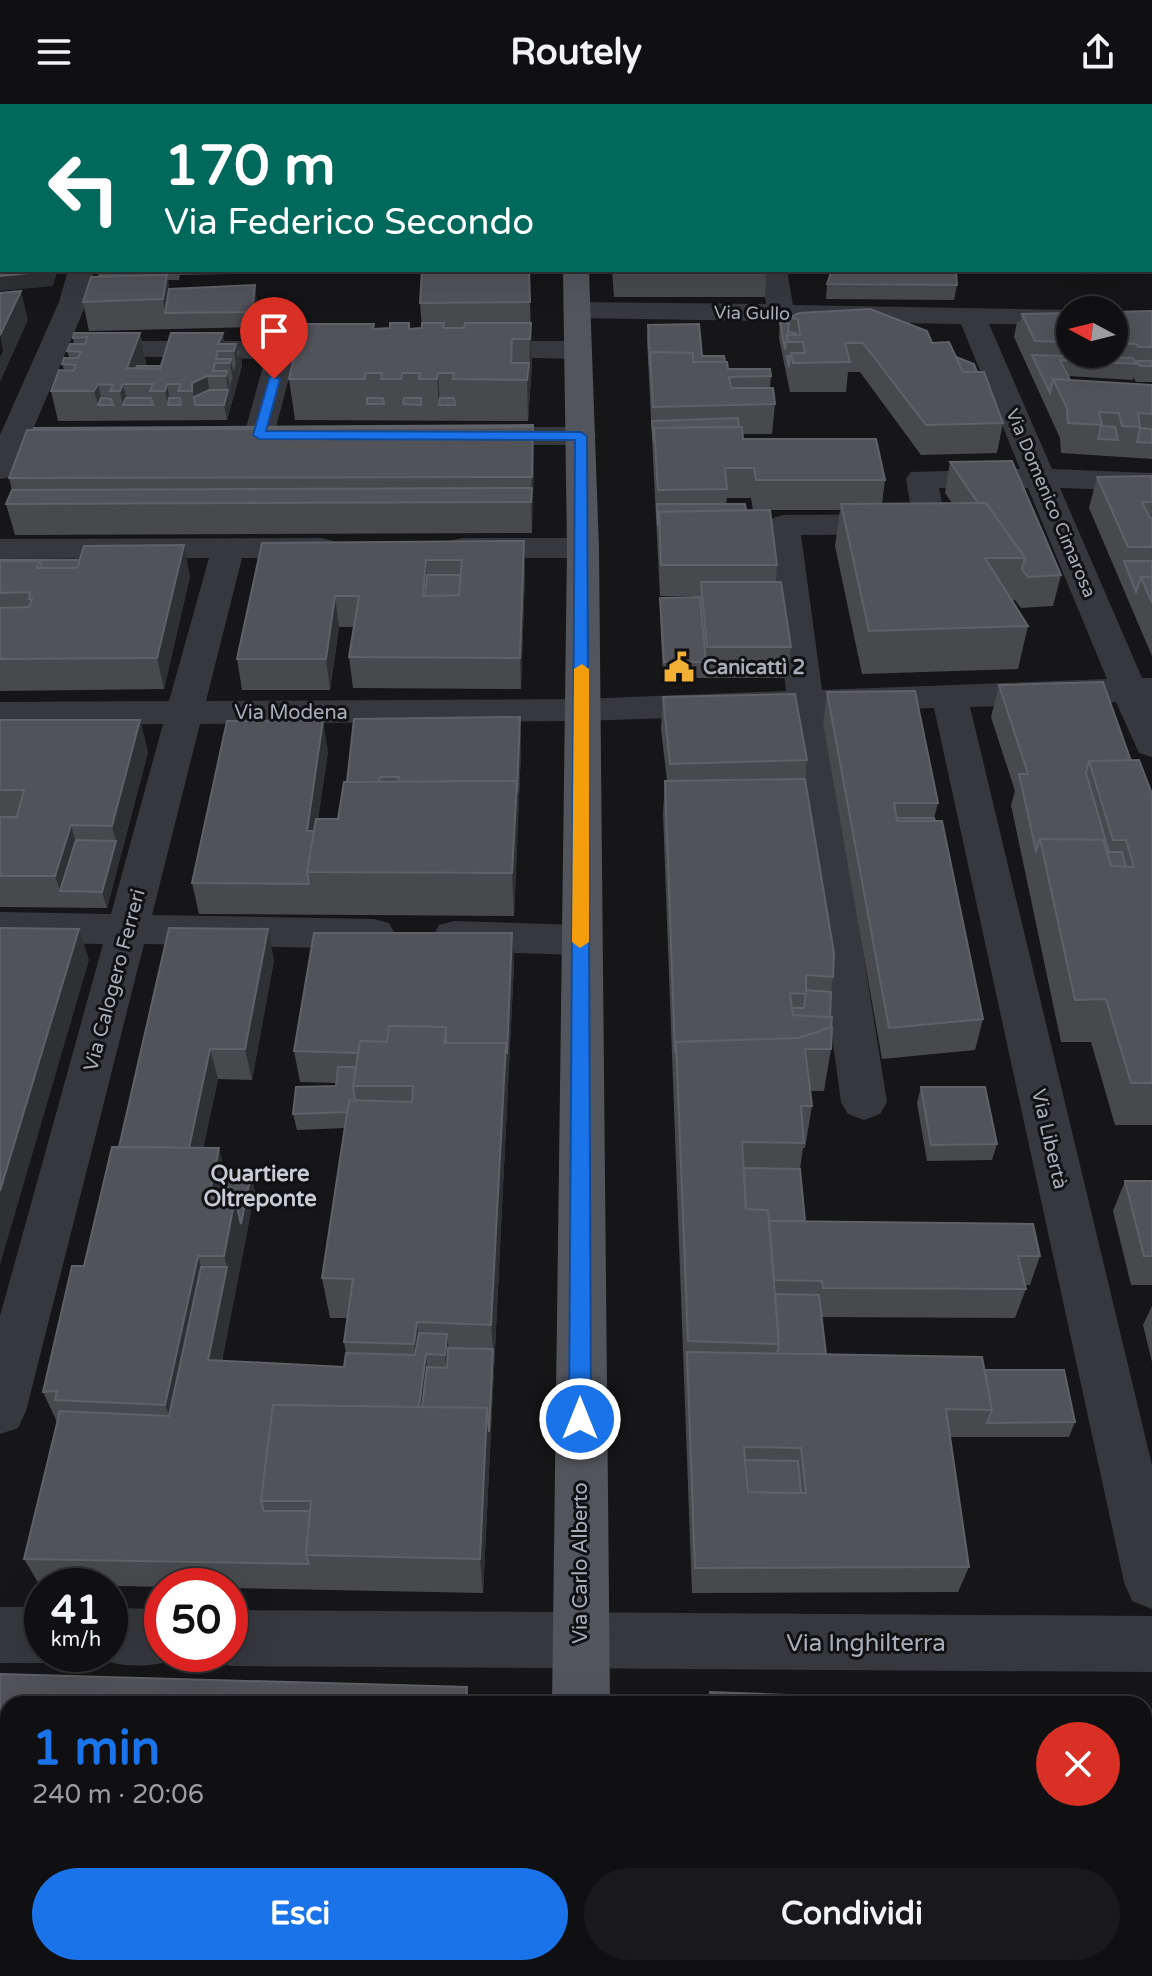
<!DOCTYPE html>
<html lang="it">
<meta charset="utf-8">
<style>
body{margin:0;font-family:"Varela Round",sans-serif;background:#19191b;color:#f1f3f6;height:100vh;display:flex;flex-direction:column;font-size:30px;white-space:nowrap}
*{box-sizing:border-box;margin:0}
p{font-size:26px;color:#9c9d9f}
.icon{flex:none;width:44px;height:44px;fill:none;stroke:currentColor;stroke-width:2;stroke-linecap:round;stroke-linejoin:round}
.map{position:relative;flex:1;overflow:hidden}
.panel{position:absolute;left:0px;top:1592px;width:1152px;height:280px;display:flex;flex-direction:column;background:#101012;border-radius:24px 24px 0 0;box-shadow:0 8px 32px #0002,0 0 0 2px #303032}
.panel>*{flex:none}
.banner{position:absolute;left:0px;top:0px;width:1152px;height:168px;box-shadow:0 8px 32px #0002,0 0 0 2px #303032;background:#00695c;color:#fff;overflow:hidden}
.needle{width:52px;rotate:277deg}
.controls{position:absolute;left:1056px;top:192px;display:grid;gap:16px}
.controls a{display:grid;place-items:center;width:72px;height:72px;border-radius:50%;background:#101012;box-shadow:0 8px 32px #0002,0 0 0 2px #303032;font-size:40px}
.speed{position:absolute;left:24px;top:1464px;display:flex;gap:16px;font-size:40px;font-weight:700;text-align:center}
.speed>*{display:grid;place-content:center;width:104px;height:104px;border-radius:50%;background:#101012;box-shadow:0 8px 32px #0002,0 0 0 2px #303032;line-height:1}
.speed small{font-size:20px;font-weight:400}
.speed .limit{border:12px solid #d22;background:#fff;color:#111}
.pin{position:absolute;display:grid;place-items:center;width:68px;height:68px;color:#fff;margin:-82px -34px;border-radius:50% 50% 50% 0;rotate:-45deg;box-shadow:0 0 8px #0007}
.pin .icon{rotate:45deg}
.me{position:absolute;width:88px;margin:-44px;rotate:0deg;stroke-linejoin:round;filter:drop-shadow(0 0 6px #0008)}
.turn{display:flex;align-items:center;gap:28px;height:168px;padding:0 32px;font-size:36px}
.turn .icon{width:104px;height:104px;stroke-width:2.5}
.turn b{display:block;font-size:56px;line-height:68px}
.round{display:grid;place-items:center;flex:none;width:84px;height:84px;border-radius:42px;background:#19191b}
.summary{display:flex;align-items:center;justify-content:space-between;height:136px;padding:0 32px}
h1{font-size:48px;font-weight:800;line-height:60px;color:#1a73e8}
.button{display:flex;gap:16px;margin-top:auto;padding:16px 32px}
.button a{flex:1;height:92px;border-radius:48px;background:#1a73e8;color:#fff;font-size:32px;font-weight:800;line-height:92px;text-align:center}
.button a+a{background:#19191b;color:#f1f3f6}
header{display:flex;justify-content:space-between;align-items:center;height:104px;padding:0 32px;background:#101012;font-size:36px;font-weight:800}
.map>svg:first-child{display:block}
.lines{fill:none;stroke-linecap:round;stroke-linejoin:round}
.minor{fill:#37383d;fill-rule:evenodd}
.major{fill:#53555c;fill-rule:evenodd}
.wall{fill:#47494d}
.shaded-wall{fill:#2f3033}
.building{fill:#525359;stroke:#5f6168;stroke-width:2;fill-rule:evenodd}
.route{fill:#1a73e8;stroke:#114b97;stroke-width:2}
.slow{fill:#f59e0b}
.labels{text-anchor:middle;stroke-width:6;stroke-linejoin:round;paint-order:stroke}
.far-street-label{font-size:18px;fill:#a8adb8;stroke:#111113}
.poi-label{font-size:20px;font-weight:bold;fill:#a8adb8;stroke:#111113;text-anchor:start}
.street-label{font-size:20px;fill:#a8adb8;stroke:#111113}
.neighbourhood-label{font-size:22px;font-weight:bold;fill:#c9ccd4;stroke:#111113}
.near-street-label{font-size:24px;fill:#a8adb8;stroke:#111113}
</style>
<header><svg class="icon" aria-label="menu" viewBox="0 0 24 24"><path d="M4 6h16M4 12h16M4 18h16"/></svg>Routely<svg class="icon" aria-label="share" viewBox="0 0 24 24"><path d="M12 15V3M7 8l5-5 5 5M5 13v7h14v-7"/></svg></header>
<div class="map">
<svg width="1152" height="1872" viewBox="0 0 1152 1872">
<rect width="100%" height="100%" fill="#161618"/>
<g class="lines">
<!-- minor -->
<g class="minor">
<polygon points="970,0 1025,0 1027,2 972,2"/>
<rect x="1150" y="19" width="2" height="15"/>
<rect x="0" y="20" width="2" height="14"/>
<rect x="1150" y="67" width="2" height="14"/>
<polygon points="68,166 94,166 87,198 34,323 95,326 99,332 95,338 26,341 11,373 0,375 0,331 59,198"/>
<path d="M 761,166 L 787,166 L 793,201 L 1075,206 L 1070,206 L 1070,221 L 989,220 L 1052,365 L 1152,369 L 1152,387 L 1060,384 L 1142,574 L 1152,574 L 1152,653 L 1139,649 L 1116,598 L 970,603 L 1152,1361 L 1152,1505 L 1132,1497 L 1124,1478 L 934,604 L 825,608 L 887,998 L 880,1010 L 864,1016 L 848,1010 L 841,998 L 788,610 L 581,617 L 200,620 L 152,811 L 374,815 L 389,819 L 395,830 L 389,841 L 374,845 L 144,840 L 26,1307 L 18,1324 L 0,1330 L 0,1212 L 103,840 L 0,838 L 0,808 L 111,810 L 163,620 L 0,622 L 0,598 L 169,597 L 209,454 L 0,455 L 0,435 L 322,434 L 334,437 L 338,444 L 334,451 L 322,454 L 242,454 L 206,597 L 581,595 L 786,587 L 768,421 L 773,414 L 784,411 L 912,410 L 906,375 L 911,368 L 1020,365 L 961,220 L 577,214 L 567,212 L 563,206 L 567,200 L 577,198 L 766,200 ZM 939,384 L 1028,384 L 1107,575 L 822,586 L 801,431 L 930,430 L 941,427 L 946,420 Z"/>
<polygon points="112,237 354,237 364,240 368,246 364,252 294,255 274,331 270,337 259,340 248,337 244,331 265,255 102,252 98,246 102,240"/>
<polygon points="474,237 576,237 586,240 590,246 586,252 576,255 464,252 460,246 464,240"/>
<polygon points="473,323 581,323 592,326 596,332 592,338 581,341 473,341 462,338 458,332 462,326"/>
<polygon points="462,434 583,434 595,437 599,444 595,451 583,454 462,454 450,451 446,444 450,437"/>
<polygon points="454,817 580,821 595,825 601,836 595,847 580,851 454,847 439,843 433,832 439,821"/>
<polygon points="0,1503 42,1503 42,1550 62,1551 42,1559 0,1559"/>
<path d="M 110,1504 L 162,1505 L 162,1550 L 184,1550 L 182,1553 C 153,1565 119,1564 90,1552 L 110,1550 Z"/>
<polygon points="230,1506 1152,1512 1152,1568 230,1562 210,1554 208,1550 230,1550"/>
</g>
<!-- major -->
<g class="major">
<polygon points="545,0 569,0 571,2 547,2"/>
<polygon points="563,166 589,166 599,444 610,1600 552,1600 567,444"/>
<rect x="552" y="1864" width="64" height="8"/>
</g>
</g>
<!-- wall -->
<g class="wall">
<polygon points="728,0 923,0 923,2 727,2"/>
<polygon points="101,166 228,166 227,170 180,171 179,176 168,176 169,185 257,197 255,223 89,227 83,198 99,173"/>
<polygon points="529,166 532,260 528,317 295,316 289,275 374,220 374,225 422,224 420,199"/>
<polygon points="612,166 767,166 765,193 614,193"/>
<polygon points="827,180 957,181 954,196 826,195"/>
<polygon points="1152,207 1152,278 1136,278 1133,273 1133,276 1068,272 1070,276 1152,281 1152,355 1061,349 1060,334 1014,233 1017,218 1020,218 1022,210 1070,209 1070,250 1114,250 1114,208"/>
<polygon points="789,214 932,239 956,253 977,268 1003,319 997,349 921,351 860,268 848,268 846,288 790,288 779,234 780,219 789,219"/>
<polygon points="648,221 702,252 725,258 728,265 771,272 770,284 775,300 772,330 743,330 743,335 885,376 882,400 952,399 945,389 950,358 1061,471 1053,502 1021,504 1015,496 1012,497 1028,522 1018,565 862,570 835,442 840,406 753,406 751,394 727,394 726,400 746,406 777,461 776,478 791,543 787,574 663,574 660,510 660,494 700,493 700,492 660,492 647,236"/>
<polygon points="140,229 146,259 145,262 160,262 223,229 224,240 237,247 240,247 242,262 227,316 58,317 51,287 64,266 62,260 69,254 67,247 74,240 73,234"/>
<polygon points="533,321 532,429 15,431 6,400 12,386 9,374"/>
<polygon points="1152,372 1152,552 1089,404 1097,373"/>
<polygon points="524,437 525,468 521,585 353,584 349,553 354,523 339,523 330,586 242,586 237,555 262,439"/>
<polygon points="0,456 190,472 164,585 0,587"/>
<polygon points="999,581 1131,657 1152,690 1152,1021 1115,1021 1091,938 1061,938 1011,701 1015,687 991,613"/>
<polygon points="827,588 938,699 934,714 983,915 975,946 882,955 823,619"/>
<polygon points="663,593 807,656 805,675 833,873 831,888 830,913 831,945 824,987 810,987 812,1002 805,1044 803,1044 800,1065 805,1117 1040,1152 1030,1181 1025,1181 1026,1185 1015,1214 822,1213 826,1250 985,1266 1075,1318 1069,1333 950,1333 969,1463 958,1488 692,1489 663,709 665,677 667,677 661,625"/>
<polygon points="520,613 521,645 514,812 199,810 192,779 328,647 318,715 338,715 347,678"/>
<polygon points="0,616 140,616 148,648 107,804 0,803"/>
<polygon points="512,829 514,860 483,1489 230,1484 230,1482 162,1483 39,1480 24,1455 57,1318 43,1288 84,1162 119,1043 274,856 252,976 218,975 203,1044 226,1070 255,1086 222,1257 344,1263 346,1249 344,1238 348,1214 330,1214 322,1174 345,1024 297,1026 293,1010 336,982 336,979 300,978 294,947"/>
<polygon points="921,983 997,1040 992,1056 927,1057 917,999"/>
<polygon points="1125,1077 1152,1077 1152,1181 1131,1181 1113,1107"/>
<polygon points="1152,1202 1152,1258 1143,1221"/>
<polygon points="0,1570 467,1583 469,1600 8,1600 8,1864 160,1864 166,1872 0,1872"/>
<polygon points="717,1864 1004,1864 1005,1872 717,1872"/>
</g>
<!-- shaded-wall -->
<g class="shaded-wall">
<rect x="0" y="91" width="2" height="38"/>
<polygon points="0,147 50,166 58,166 53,182 0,187"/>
<polygon points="167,171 172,200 165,209 163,195"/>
<polygon points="255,181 257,197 255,223 252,208"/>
<polygon points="21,187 28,216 0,278 0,253 3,247 0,231"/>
<polygon points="531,219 532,260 528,317 527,276 529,259 529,284 530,235"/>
<polygon points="140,229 146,259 139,278 127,264"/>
<polygon points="223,229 226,247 218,240"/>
<polygon points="236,240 240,269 236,284 233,269 236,261 234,247"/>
<polygon points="240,247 242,262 240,269 238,254"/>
<polygon points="231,255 236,284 235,288 230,259"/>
<polygon points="227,267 232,297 231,302 226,272"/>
<polygon points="438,269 440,301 439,301 440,316 437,275"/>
<polygon points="207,272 212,301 195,301 192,279"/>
<polygon points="233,273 235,288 232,297 230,281"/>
<polygon points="98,280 103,301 98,301 94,287"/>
<polygon points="123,280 128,301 123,301 120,287"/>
<polygon points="167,280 171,301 168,301 165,287"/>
<polygon points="228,286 231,302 227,316 224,301"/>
<polygon points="533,323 534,364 532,429 531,398"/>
<polygon points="524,437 525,468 521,585 520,554"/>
<polygon points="184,441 190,472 164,585 157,554"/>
<polygon points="426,456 428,487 427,507 423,492"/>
<polygon points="335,492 339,523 330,586 326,555"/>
<polygon points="520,613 521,645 514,812 512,769"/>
<polygon points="140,616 148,648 107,804 102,788 116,737 112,722"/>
<polygon points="323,616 328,647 312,758 307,727"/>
<polygon points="71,721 80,753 60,787 55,772"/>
<polygon points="79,825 89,856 0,1161 0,1087"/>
<polygon points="268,825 274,856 252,976 245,945"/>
<polygon points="512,829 514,860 483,1489 480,1455 487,1304 493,1245 491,1221"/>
<polygon points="210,945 218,975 195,1084 186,1054"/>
<polygon points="219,1044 230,1086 224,1119 209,1093"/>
<polygon points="251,1070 255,1086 235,1192 224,1152 235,1094"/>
<polygon points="198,1152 210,1192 179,1339 165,1301"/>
<polygon points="227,1163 235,1192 216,1284 208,1256"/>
<polygon points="417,1218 422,1257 419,1279 414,1240"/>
<polygon points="447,1230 450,1259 448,1279 445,1251"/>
<polygon points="426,1250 429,1278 419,1326 418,1313"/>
<polygon points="160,1864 166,1872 159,1872"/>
<polygon points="452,1864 458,1864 458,1872 451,1872"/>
</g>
<!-- building -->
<g class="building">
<rect x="91" y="0" width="37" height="2"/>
<polygon points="296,0 364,0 365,2 297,2"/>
<polygon points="458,0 525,0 525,1 458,2"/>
<polygon points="616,0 714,0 714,2 615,2"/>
<polygon points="734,0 875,0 875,2 733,2"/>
<polygon points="901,0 923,0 923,2 902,2"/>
<polygon points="2,66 2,101 0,101 1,67"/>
<polygon points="2,134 2,166 49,167 0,172 0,135"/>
<polygon points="101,166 157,166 155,172 99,173"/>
<polygon points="422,166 529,166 530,198 420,199"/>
<polygon points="832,166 956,166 957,181 827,180"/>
<polygon points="167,171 163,195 83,198 91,173"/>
<polygon points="255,181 252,208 165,209 169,185"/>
<polygon points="21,187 0,231 0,189"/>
<polygon points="870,205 927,227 932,239 949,238 963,268 984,268 1003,319 926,321 863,239 845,239 850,258 793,259 791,249 805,249 803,238 788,238 787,231 800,231 798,215 789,214 799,209"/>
<polygon points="1152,207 1152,243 1138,243 1136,240 1114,239 1114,208"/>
<polygon points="1070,209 1070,238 1035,237 1022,210"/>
<polygon points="390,219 409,219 409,225 422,224 422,219 444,219 443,224 464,224 465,219 531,219 530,235 512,235 511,259 529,259 527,276 453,275 454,269 438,269 437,275 419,275 420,269 402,269 401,275 381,275 382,269 365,269 365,275 289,275 302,220 374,220 373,225 390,224"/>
<polygon points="780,219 789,219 788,228 796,229 796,231 787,231 785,245"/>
<polygon points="699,220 702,252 724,252 725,258 693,258 693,249 650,248 650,262 648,221"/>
<polygon points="74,229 140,229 127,264 160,265 171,229 223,229 218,240 236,240 234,247 217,247 216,255 231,255 230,259 215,259 213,267 227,267 226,272 207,272 192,279 192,287 178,287 181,280 167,280 165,287 150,287 153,280 123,280 120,287 110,287 113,281 98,280 94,287 51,287 59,266 73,267 76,261 62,260 64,254 78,254 81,248 67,247 70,240 85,240 87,233 73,234"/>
<polygon points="650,248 693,249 693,258 727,258 728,265 770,265 771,272 729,273 731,284 773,284 775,300 653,303"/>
<polygon points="1032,251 1133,254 1137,260 1060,256 1070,276 1053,275 1050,289"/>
<polygon points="787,252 790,252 789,263"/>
<polygon points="956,253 974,260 977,268 963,268"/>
<polygon points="1137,257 1152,257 1152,262 1140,262"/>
<polygon points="137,262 160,262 160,265 136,264"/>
<polygon points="1053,275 1152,281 1152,310 1138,309 1140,323 1122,322 1119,309 1099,308 1102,321 1068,319 1067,304"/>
<polygon points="209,286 228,286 224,301 195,301 194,293"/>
<polygon points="101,294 111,295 113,301 98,301"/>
<polygon points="126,294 151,294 153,301 123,301"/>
<polygon points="169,294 180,294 181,301 168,301"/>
<polygon points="367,294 383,294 384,300 367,300"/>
<polygon points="404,294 421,294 421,301 403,300"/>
<polygon points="440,294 454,294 455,301 439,301"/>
<polygon points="738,314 739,323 654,324 654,338 652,317"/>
<polygon points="533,321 533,334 533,323 34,326 34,324"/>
<polygon points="1101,322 1115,323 1118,336 1098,335"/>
<polygon points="533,323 532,373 9,374 27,326"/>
<polygon points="742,323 743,335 876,335 885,376 756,376 754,364 725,364 727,385 658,386 654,324"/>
<polygon points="1140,324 1152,325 1152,339 1137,338"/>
<polygon points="1012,357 1061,471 1028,473 1022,465 1025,454 986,399 978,399 950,358"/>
<polygon points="1152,372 1152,398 1142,398 1150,414 1152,414 1152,443 1128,443 1097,373"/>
<polygon points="532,384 531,398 6,400 12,386"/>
<polygon points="986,399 1025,454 985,454 1028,522 869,527 841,400"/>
<polygon points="657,400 745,400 746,406 659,408 658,422"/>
<polygon points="770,406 777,461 661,461 659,408"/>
<path d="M 524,437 L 520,554 L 349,553 L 359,492 L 335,492 L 326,555 L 237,555 L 262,439 ZM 426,456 L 462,456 L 459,491 L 423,492 Z"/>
<polygon points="184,441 157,554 0,555 0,504 29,503 32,495 29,495 30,488 0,489 0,457 40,457 37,464 77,464 84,442"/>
<polygon points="0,456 80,456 77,464 42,464 40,457"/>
<polygon points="1124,457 1152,457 1152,473 1141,473 1136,488"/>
<polygon points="427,471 461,471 459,491 425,492"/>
<polygon points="1141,473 1152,473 1152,499"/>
<polygon points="701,478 781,478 791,543 707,543"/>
<polygon points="700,493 706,558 664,558 660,494"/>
<polygon points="1103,578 1131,657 1089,657 1086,669 1109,748 1122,748 1126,763 1111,762 1103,736 1040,735 1036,747 1019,670 1028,670 999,581"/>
<polygon points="915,587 938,699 894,699 897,717 942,717 983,915 889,924 827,588"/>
<polygon points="795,590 807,656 670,660 663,593"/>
<polygon points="520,613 517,689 517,677 398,678 399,673 380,673 379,678 347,678 354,615"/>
<polygon points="0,616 140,616 112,722 71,721 55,772 0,772 0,713 17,713 24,686 0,686"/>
<polygon points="323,616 307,727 314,727 307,768 309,780 192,779 227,617"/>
<polygon points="1139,656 1152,690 1152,979 1131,979 1106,895 1075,896 1040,735 1103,736 1111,762 1134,763 1126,736 1113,736 1089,657"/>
<polygon points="805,675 834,849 833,873 806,871 806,890 790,889 793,911 832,913 831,923 799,934 676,938 675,949 665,677"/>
<polygon points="517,677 512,769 307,768 316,715 338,715 344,678"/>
<polygon points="897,714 934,714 935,717 897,717"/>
<polygon points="76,736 116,737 102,788 60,787"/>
<polygon points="0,824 79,825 0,1087"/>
<polygon points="169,824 268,825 245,945 210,945 189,1044 119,1043"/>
<polygon points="314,829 512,829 507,950 506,939 446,939 446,923 389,922 387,938 360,937 358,949 294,947"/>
<polygon points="806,886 831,888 830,913 793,911 792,904 804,904"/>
<polygon points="389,922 446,923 444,939 506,939 491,1221 417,1218 414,1240 344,1238 353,1175 322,1174 349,996 412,998 413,982 353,982 360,937 387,938"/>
<polygon points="832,923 831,945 805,945 812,1002 801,1002 804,1039 742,1038 746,1105 768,1106 779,1240 688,1237 676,938 799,934"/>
<polygon points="338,963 356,963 353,982 355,997 349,996 347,1008 293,1010 296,983 336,982"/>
<polygon points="921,983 985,983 997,1040 931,1041"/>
<polygon points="112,1043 219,1044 209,1093 235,1094 224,1152 198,1152 165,1301 55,1296 57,1287 43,1288 72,1162 84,1162"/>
<polygon points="744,1064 800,1065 805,1117 769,1117 768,1106 746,1105"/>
<polygon points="226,1070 251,1070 241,1120 235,1094 221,1094"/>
<polygon points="1125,1077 1152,1077 1152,1152 1144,1152"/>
<polygon points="769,1117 1033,1120 1040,1152 1018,1152 1026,1185 823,1184 822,1177 774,1176"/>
<polygon points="201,1163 227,1163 208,1256 344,1263 346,1249 415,1251 419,1229 447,1230 445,1251 426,1250 419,1303 273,1301 261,1397 264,1407 310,1407 306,1451 309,1460 24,1455 60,1307 169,1312"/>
<polygon points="775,1190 819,1191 826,1250 777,1250 779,1240"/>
<polygon points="448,1244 493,1245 489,1328 487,1304 422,1303 427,1263 447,1264"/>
<path d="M 687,1248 L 982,1253 L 992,1306 L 946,1305 L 969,1463 L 695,1464 ZM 744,1343 L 801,1344 L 806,1389 L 748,1388 Z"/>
<polygon points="985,1266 1064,1266 1075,1318 987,1319 992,1306"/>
<polygon points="273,1301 487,1304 480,1455 306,1451 311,1397 261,1397"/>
<polygon points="745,1356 798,1357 801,1389 748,1388"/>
<polygon points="0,1570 467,1583 466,1600 8,1600 8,1747 0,1747"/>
<polygon points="710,1588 787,1591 787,1600 710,1600"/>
<polygon points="0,1763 8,1763 8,1839 4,1856 8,1860 8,1863 0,1863"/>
<polygon points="8,1839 8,1857 4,1856"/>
<polygon points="0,1863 8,1864 62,1866 60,1872 0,1872"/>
<polygon points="93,1864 160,1864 159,1872 91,1872"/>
<polygon points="240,1864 352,1864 351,1872 239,1872"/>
<polygon points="352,1864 452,1864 451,1872 351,1872"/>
<polygon points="722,1864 911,1864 912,1872 722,1872"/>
<polygon points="911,1864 1004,1864 1005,1872 912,1872"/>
</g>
<!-- route -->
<polygon class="route" points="270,272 280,275 266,327 581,328 587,332 591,1315 588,1322 580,1325 573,1322 569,1315 575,336 259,335 253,331"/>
<!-- slow -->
<polygon class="slow" points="582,560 589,565 589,838 580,844 572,838 574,565"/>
<!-- icons -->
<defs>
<g id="civic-bare" transform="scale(2.4)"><path d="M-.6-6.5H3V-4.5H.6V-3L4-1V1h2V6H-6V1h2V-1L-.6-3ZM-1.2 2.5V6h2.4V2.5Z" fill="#f2b134" stroke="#111113" stroke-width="2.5" paint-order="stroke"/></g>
</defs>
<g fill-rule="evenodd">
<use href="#civic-bare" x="679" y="563"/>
</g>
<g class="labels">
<!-- far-street labels -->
<g class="far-street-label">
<text transform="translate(752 209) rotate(1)" y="6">Via Gullo</text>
<text transform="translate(1051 399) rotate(67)" y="6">Via Domenico Cimarosa</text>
</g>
<!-- poi labels -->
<g class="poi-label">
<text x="703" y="570">Canicattì 2</text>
</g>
<!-- street labels -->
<g class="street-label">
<text x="291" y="615">Via Modena</text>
<text transform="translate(114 876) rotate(-75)" y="7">Via Calogero Ferreri</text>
<text transform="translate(1050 1035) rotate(77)" y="7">Via Libertà</text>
<text transform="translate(580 1459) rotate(-90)" y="7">Via Carlo Alberto</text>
</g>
<!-- neighbourhood labels -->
<g class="neighbourhood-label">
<text x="260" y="1077">Quartiere<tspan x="260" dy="25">Oltreponte</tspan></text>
</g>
<!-- near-street labels -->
<g class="near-street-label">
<text x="866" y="1547">Via Inghilterra</text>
</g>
</g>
</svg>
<div class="controls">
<a><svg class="needle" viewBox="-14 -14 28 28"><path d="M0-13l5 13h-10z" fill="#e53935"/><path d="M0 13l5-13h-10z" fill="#9c9d9f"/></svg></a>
</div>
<div class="speed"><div>41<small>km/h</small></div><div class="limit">50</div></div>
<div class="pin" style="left:274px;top:275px;background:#d93025"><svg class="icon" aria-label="arrive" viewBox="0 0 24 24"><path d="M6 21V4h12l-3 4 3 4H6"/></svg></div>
<svg class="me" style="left:580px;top:1315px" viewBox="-20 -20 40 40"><circle r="17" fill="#1a73e8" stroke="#fff" stroke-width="3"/><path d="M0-11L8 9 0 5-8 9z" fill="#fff"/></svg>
<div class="banner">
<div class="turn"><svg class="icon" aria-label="left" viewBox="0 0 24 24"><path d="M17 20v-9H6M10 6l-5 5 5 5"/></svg><div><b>170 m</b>Via Federico Secondo</div></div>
</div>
<section class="panel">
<div class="summary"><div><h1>1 min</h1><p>240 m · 20:06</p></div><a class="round" style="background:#d93025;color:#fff"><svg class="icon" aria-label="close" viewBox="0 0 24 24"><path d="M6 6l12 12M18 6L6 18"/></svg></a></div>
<div class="button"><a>Esci</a><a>Condividi</a></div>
</section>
</div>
